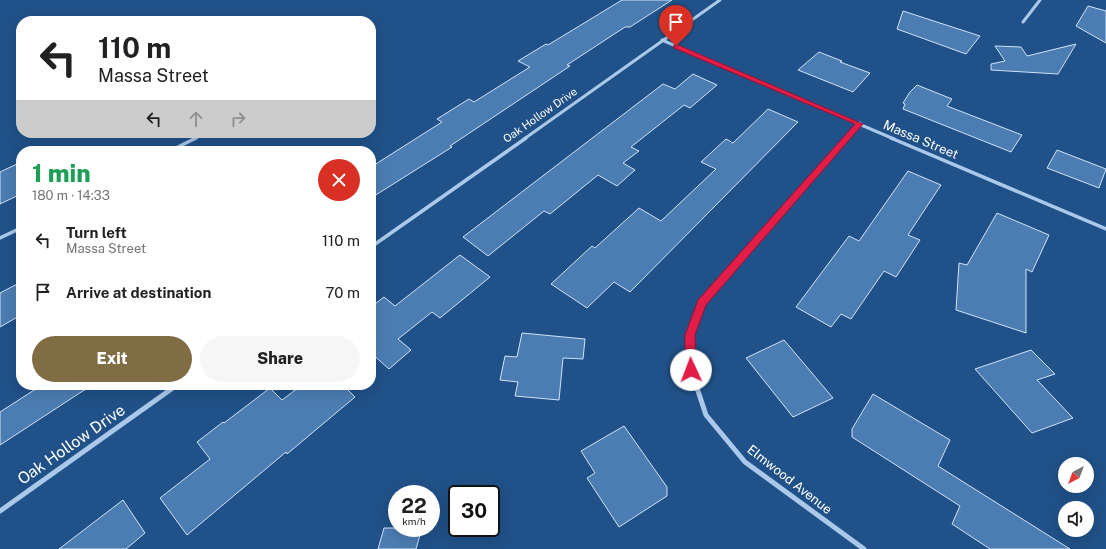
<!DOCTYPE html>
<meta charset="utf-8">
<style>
body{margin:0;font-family:"Public Sans",sans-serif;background:#f6f6f6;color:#202124;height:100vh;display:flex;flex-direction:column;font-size:15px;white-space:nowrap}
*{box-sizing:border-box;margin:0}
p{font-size:13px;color:#757577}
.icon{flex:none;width:22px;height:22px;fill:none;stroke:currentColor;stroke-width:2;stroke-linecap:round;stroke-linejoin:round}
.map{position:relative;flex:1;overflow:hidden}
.details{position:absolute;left:16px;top:146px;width:360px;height:244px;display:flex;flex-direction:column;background:#fff;border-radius:16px;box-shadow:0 4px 16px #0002}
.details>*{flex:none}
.guide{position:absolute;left:16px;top:16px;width:360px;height:122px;border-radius:16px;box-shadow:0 4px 16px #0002;background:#fff;color:#202124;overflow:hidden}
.needle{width:26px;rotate:221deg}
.fabs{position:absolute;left:1058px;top:457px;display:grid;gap:8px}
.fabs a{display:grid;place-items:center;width:36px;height:36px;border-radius:50%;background:#fff;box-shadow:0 4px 16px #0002;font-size:20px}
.speed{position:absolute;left:388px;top:485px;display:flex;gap:8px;font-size:20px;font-weight:700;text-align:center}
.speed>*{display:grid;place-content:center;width:52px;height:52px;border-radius:50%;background:#fff;box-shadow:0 4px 16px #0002;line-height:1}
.speed small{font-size:10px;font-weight:400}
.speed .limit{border:2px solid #111;border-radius:6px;background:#fff;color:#111}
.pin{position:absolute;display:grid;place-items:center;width:34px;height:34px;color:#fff;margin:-41px -17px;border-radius:50% 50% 50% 0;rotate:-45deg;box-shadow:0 0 4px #0007}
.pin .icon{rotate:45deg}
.me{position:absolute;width:44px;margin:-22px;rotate:358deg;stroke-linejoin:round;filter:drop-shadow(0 0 3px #0008)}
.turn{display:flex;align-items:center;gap:14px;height:84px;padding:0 16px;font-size:18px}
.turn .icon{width:52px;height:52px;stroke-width:2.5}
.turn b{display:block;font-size:28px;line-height:34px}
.lanes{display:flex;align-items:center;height:38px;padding:0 16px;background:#0003;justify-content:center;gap:20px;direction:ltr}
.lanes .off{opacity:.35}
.round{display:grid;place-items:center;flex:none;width:42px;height:42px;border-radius:21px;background:#f6f6f6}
.headline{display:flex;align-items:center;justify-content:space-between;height:68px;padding:0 16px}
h1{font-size:24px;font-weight:800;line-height:30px;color:#1e9e55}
.action{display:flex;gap:8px;margin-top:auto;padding:8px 16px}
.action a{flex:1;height:46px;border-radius:24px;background:#816d44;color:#fff;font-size:16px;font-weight:800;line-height:46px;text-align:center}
.action a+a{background:#f6f6f6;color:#202124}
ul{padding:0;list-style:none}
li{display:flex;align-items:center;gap:12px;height:52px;padding:0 16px}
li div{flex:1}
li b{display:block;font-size:15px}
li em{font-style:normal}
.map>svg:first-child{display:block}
.building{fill:#4c7db2;stroke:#cfe3f8}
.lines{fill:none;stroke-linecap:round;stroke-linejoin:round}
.minor-far2{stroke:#aac9ea;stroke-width:3}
.minor-far1{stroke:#aac9ea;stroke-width:3.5}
.minor{stroke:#aac9ea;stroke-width:5}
.route{fill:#e11d48;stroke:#92132f}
.labels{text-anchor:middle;stroke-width:4;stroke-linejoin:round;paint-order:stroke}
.far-street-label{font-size:11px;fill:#fff;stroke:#205188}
.street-label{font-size:13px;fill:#fff;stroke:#205188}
.near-street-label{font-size:16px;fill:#fff;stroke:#205188}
</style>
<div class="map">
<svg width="1106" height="549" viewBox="0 0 1106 549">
<rect width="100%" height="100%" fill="#205188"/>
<!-- building -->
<g class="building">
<polygon points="622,0 672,0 630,27 625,27 567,65 570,66 450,146 452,147 371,198 371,167 442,122 437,119 469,99 474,102 530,67 518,61 546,44 548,45"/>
<polygon points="1088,6 1106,11 1106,43 1076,26"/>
<polygon points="903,11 980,36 966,54 897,29"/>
<polygon points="1076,44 1058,74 991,70 991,64 1005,61 995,46 1021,47 1027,56"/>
<polygon points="819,52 842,61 840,62 870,73 853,92 798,70"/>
<polygon points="693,74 717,85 690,108 684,105 631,147 639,151 623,163 635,170 617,186 598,175 550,214 544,211 488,256 463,237 663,84 675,89"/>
<polygon points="917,85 952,99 947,106 1022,135 1011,152 903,109 905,104 903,103 910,92"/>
<polygon points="768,109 798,122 630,292 614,282 587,308 551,284 592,246 595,248 639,208 661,221 716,169 701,162 726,139 733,143"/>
<polygon points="1057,150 1106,169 1099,188 1047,168"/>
<polygon points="21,162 21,194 0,204 0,172"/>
<polygon points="908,171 941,185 908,235 920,240 896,277 884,271 851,319 841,314 831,327 796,307 849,236 859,241"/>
<polygon points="997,213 1049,235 1032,272 1026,269 1026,333 956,310 959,263 967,265"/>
<polygon points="460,255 490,277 440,318 432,312 398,339 411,350 389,369 371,353 371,307 384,297 395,306"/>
<polygon points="21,282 21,315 0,327 0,293"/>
<polygon points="522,333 585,339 583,359 563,358 559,400 515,396 518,382 500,380 505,356 517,357"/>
<polygon points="784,340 833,398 793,417 746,358"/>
<polygon points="1031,350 1055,374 1037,380 1073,418 1032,433 975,369"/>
<polygon points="42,385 92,385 0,445 0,412"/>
<polygon points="302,385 343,385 355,397 287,454 286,452 187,535 160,498 210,459 197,442 223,422 224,423 270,388 282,400"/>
<polygon points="873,394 950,440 938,466 1070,549 990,549 952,524 960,506 852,437 852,429"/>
<polygon points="624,426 667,487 667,496 619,527 587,478 595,473 581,451"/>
<polygon points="123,500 145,533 126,549 59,549"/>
<polygon points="384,528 422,528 416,549 378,549"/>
</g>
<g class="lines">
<!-- minor-far2 -->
<g class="minor-far2">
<polyline points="1023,22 1040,0"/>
<polyline points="662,40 894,139"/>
<polyline points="194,139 205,133"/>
<polyline points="524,139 720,0"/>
<polyline points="846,139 860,123"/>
</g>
<!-- minor-far1 -->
<g class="minor-far1">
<polyline points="891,138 1106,229"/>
<polyline points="170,151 196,138"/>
<polyline points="0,238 21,228"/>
<polyline points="371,247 526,138"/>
<polyline points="697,318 702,303 847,138"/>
</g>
<!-- minor -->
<g class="minor">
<polyline points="697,317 690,335 691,370 706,415 745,462 864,549"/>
<polyline points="0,511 177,385"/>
</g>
</g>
<!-- route -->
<polygon class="route" points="674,45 678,45 863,124 706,305 695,335 696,370 694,373 691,374 687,373 685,370 685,335 698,300 855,124 674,48"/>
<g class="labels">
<!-- far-street labels -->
<g class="far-street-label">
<text transform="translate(540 115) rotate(-35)" y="4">Oak Hollow Drive</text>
</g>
<!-- street labels -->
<g class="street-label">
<text transform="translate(921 139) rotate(23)" y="5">Massa Street</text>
<text transform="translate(790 479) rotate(38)" y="5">Elmwood Avenue</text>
</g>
<!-- near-street labels -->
<g class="near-street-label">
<text transform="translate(71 444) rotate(-35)" y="6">Oak Hollow Drive</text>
</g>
</g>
</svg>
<div class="fabs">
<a><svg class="needle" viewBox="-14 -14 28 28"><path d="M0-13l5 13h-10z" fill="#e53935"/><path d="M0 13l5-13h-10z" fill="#757577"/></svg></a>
<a><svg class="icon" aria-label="sound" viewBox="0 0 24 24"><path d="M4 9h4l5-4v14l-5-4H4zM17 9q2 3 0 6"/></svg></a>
</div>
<div class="speed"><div>22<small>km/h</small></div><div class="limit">30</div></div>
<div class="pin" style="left:676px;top:46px;background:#d93025"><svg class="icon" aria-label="arrive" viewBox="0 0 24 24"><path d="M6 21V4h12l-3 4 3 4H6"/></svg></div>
<svg class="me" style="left:691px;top:370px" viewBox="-20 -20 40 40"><circle r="19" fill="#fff"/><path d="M0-13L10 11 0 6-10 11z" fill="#e11d48"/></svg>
<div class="guide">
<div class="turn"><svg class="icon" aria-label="left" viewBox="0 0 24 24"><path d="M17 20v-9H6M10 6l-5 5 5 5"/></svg><div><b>110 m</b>Massa Street</div></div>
<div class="lanes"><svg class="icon" aria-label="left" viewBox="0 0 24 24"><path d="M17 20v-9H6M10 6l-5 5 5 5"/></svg><svg class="icon off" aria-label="ahead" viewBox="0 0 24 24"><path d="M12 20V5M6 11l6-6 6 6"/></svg><svg class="icon off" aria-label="right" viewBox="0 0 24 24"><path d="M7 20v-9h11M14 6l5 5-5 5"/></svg></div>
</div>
<section class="details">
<div class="headline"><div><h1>1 min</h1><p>180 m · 14:33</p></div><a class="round" style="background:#d93025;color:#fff"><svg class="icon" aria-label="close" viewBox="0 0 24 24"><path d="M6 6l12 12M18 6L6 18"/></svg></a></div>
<ul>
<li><svg class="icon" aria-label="left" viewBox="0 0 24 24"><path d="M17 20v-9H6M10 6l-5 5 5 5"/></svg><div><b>Turn left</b><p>Massa Street</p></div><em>110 m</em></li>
<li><svg class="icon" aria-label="arrive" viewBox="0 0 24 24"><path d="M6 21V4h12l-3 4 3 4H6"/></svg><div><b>Arrive at destination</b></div><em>70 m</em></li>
</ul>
<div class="action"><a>Exit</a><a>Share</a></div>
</section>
</div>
